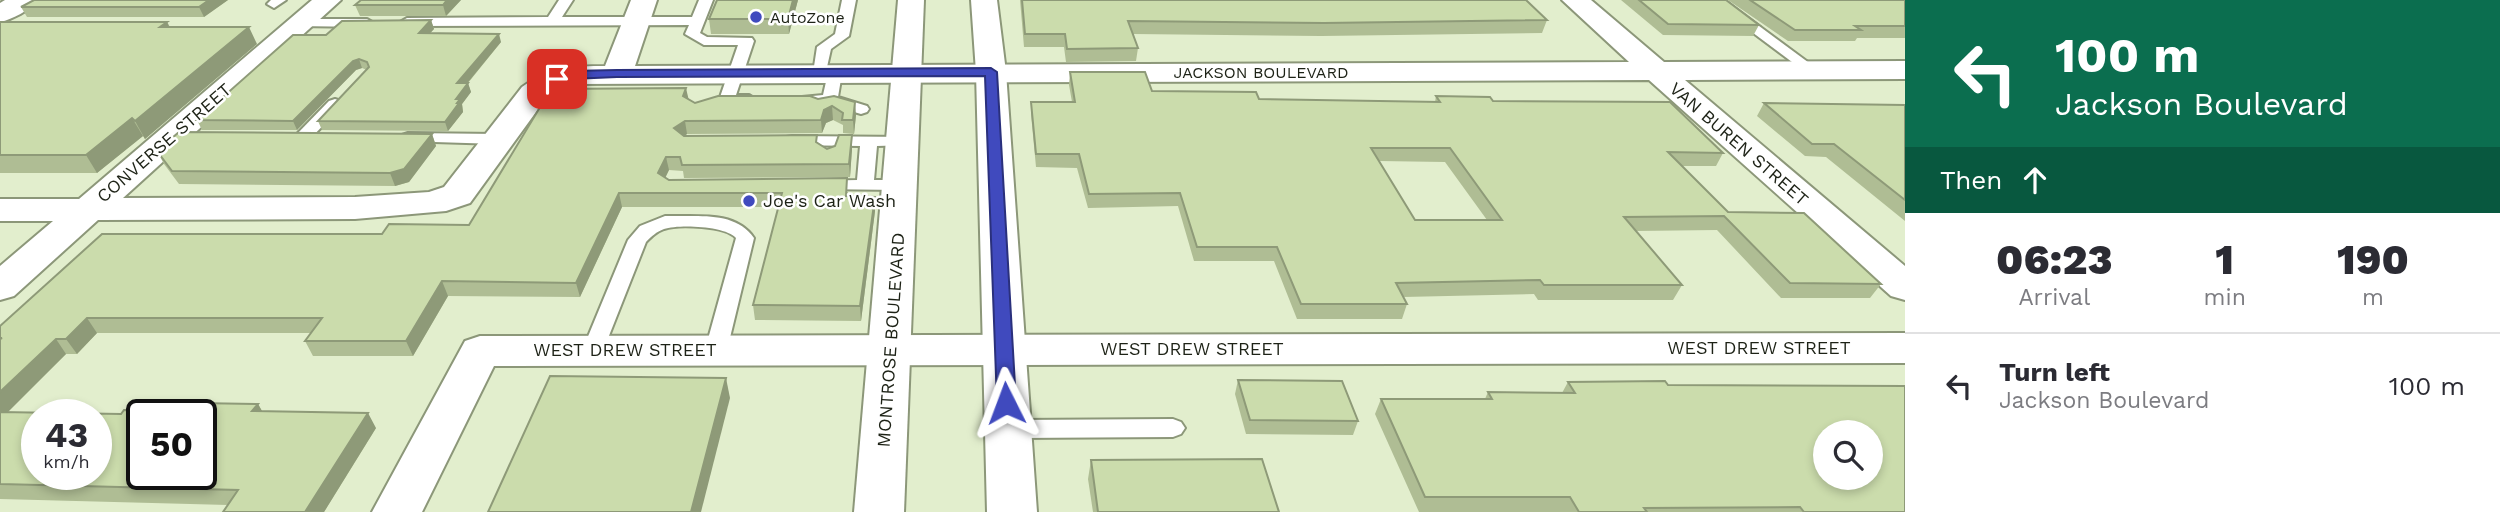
<!DOCTYPE html>
<style>
body{margin:0;font-family:"Work Sans",sans-serif;background:#f7f7f7;color:#2b2b33;height:100vh;display:flex;flex-direction:column;font-size:26px;white-space:nowrap}
*{box-sizing:border-box;margin:0}
p{font-size:23px;color:#7c7c81}
.icon{flex:none;width:38px;height:38px;fill:none;stroke:currentColor;stroke-width:2;stroke-linecap:round;stroke-linejoin:round}
.map{position:relative;flex:1;overflow:hidden}
.drawer{display:flex;flex-direction:column;background:#fff;width:595px}
.drawer>*{flex:none}
.hud{background:#0b6e4f;color:#fff;overflow:hidden}
.buttons{position:absolute;left:1813px;top:420px;display:grid;gap:14px}
.buttons a{display:grid;place-items:center;width:70px;height:70px;border-radius:50%;background:#fff;box-shadow:0 4px 10px #0003;font-size:35px}
.speed{position:absolute;left:21px;top:399px;display:flex;gap:14px;font-size:35px;font-weight:700;text-align:center}
.speed>*{display:grid;place-content:center;width:91px;height:91px;border-radius:50%;background:#fff;box-shadow:0 4px 10px #0003;line-height:1}
.speed small{font-size:18px;font-weight:400}
.speed .limit{border:4px solid #111;border-radius:10px;background:#fff;color:#111}
.pin{position:absolute;display:grid;place-items:center;width:60px;height:60px;color:#fff;margin:-30px;border-radius:14px;box-shadow:0 4px 10px #0006}
.me{position:absolute;width:77px;margin:-38px;rotate:357deg;stroke-linejoin:round;filter:drop-shadow(0 0 5px #0008)}
.turn{display:flex;align-items:center;gap:24px;height:147px;padding:0 35px;font-size:32px}
.turn .icon{width:91px;height:91px;stroke-width:2.5}
.turn b{display:block;font-size:49px;line-height:60px}
.then{display:flex;align-items:center;height:66px;padding:0 35px;background:#0003;gap:14px;font-size:26px}
.eta{display:flex;justify-content:space-evenly;align-items:center;height:119px;text-align:center}
.eta b{font-size:42px;font-weight:800;line-height:49px}
ul{padding:0;list-style:none}
li{display:flex;align-items:center;gap:21px;height:105px;padding:0 35px;border-top:2px solid #e1e1e2}
li div{flex:1}
li b{display:block;font-size:26px}
li em{font-style:normal}
main{display:flex;flex:1;min-height:0}
.map>svg:first-child{display:block}
.lines{fill:none;stroke-linecap:round;stroke-linejoin:round}
.service-casing{stroke:#8c9779;stroke-width:4}
.minor-casing{stroke:#8c9779;stroke-width:4}
.secondary-casing{stroke:#8c9779;stroke-width:4}
.service{fill:#fff;fill-rule:evenodd}
.minor{fill:#fff;fill-rule:evenodd}
.secondary{fill:#fff;fill-rule:evenodd}
.wall{fill:#afbd94;fill-rule:evenodd}
.shaded-wall{fill:#8e9a78}
.building{fill:#cbdcac;stroke:#8e9a78;stroke-width:2;fill-rule:evenodd}
.route{fill:#404abe;stroke:#2a307c;stroke-width:2}
.poi-dot{fill:#404abe;stroke:#fff;stroke-width:2.5}
.labels{text-anchor:middle;stroke-width:5;stroke-linejoin:round;paint-order:stroke}
.far-poi-label{font-size:16px;fill:#1d2216;stroke:#fff;text-anchor:start}
.far-street-label{font-size:16px;fill:#1d2216;stroke:#fff}
.street-label{font-size:18px;fill:#1d2216;stroke:#fff}
.poi-label{font-size:18px;fill:#1d2216;stroke:#fff;text-anchor:start}
</style>
<main>
<div class="map">
<svg width="1905" height="512" viewBox="0 0 1905 512">
<rect width="100%" height="100%" fill="#e2eecd"/>
<g class="lines">
<!-- service casing -->
<g class="service-casing">
<g id="service">
<polygon points="271,0 286,0 274,8 267,4"/>
<polygon points="559,0 573,0 562,17 692,17 699,0 713,0 700,33 707,37 752,38 754,41 736,95 749,95 757,100 749,105 722,103 719,100 738,45 704,45 685,34 689,25 407,26 400,22 407,18 548,17"/>
<polygon points="842,0 856,0 849,36 831,49 825,76 815,76 813,73 817,47 835,34"/>
<polygon points="1709,0 1724,0 1820,71 1813,75 1808,74"/>
<polygon points="301,19 367,19 374,23 367,27 296,26 296,20"/>
<polygon points="835,69 842,73 838,97 867,106 869,109 867,112 861,114 830,105 802,103 799,100 802,97 823,95 828,73"/>
<polygon points="335,99 341,101 343,104 341,107 308,141 296,141 294,138 296,135 329,101"/>
<polygon points="408,133 498,134 506,139 498,144 402,141 400,138 402,135"/>
<polygon points="792,136 909,137 911,141 909,145 877,146 874,180 900,180 909,185 900,190 815,189 812,185 815,181 857,180 860,146 786,145 784,141 786,137"/>
<path d="M 665,216 C 696,217 735,210 754,238 L 727,350 L 724,355 L 716,357 L 708,355 L 705,350 L 736,238 C 726,226 679,224 664,229 C 656,232 652,236 646,242 L 601,356 L 593,358 L 585,356 L 582,351 L 628,240 L 640,226 Z"/>
<polygon points="1173,419 1181,422 1185,428 1181,434 1173,437 1008,438 1000,435 996,429 1000,423 1008,420"/>
</g>
</g>
<!-- minor casing -->
<g class="minor-casing">
<g id="minor">
<path d="M 5,0 L 37,0 C 29,11 13,19 0,22 L 0,3 Z"/>
<path d="M 312,0 L 341,0 L 123,198 L 355,197 L 429,192 L 444,187 L 522,87 C 547,68 575,66 605,66 L 631,0 L 657,0 L 635,66 L 1629,62 L 1562,0 L 1591,0 L 1664,62 L 1905,61 L 1905,79 L 1685,80 L 1905,266 L 1905,300 L 1891,296 L 1649,80 L 575,84 L 555,91 L 544,101 L 470,203 L 446,211 L 355,219 L 98,220 L 14,296 L 0,300 L 0,266 L 53,221 L 0,221 L 0,199 L 79,199 Z"/>
<polygon points="1905,333 1905,363 494,366 422,512 372,512 465,341 480,336"/>
</g>
</g>
<!-- secondary casing -->
<g class="secondary-casing">
<g id="secondary">
<polygon points="898,0 924,0 904,512 854,512"/>
<polygon points="971,0 997,0 1006,72 1037,512 987,512 976,72"/>
</g>
</g>
<!-- service -->
<use href="#service" class="service"/>
<!-- minor -->
<use href="#minor" class="minor"/>
<!-- secondary -->
<use href="#secondary" class="secondary"/>
</g>
<!-- wall -->
<g class="wall">
<polygon points="228,0 204,17 27,17 21,7"/>
<polygon points="361,0 461,0 446,16 360,16 355,5"/>
<polygon points="717,0 798,0 789,34 711,34 709,19"/>
<polygon points="1020,0 1526,0 1547,20 1542,33 1321,36 1133,34 1138,48 1136,61 1066,62 1064,47 1024,47"/>
<polygon points="1621,0 1726,0 1759,25 1753,36 1663,35"/>
<polygon points="1728,0 1905,0 1905,38 1857,38 1855,41 1788,41"/>
<polygon points="431,20 434,29 430,33 501,42 468,83 471,92 462,104 463,112 448,131 322,130 318,121 367,70 362,68 356,70 297,130 202,130 197,120 326,35"/>
<polygon points="0,22 167,22 170,27 257,44 145,139 143,136 97,173 0,173"/>
<path d="M 1070,72 L 1152,91 L 1259,99 L 1435,102 L 1436,96 L 1493,101 L 1723,153 L 1716,166 L 1682,166 L 1728,212 L 1881,284 L 1870,298 L 1781,298 L 1717,230 L 1635,231 L 1682,285 L 1673,300 L 1538,300 L 1534,294 L 1403,297 L 1407,304 L 1402,319 L 1297,319 L 1274,261 L 1194,261 L 1178,206 L 1088,208 L 1077,168 L 1036,167 L 1031,114 L 1031,102 L 1072,102 L 1069,85 ZM 1379,161 L 1445,162 L 1487,220 L 1415,220 Z"/>
<polygon points="810,96 856,115 854,134 843,133 843,125 833,120 826,123 822,133 687,134 684,136 818,144 827,149 835,146 852,135 852,149 850,177 684,178 683,171 669,170 665,177 669,180 848,192 848,196 875,197 875,211 861,321 755,320 753,305 779,207 622,207 580,297 448,296 413,356 313,356 305,341 311,333 97,333 77,354 66,354 7,412 121,414 190,411 258,404 262,411 376,428 324,512 223,512 228,505 0,499 0,326 382,234 469,225 688,99 695,103"/>
<polygon points="1764,103 1905,105 1905,221 1826,157 1805,156 1757,116"/>
<polygon points="432,134 436,146 409,182 395,186 179,184 164,164 157,151"/>
<polygon points="1238,380 1358,421 1353,435 1246,434 1235,394"/>
<polygon points="1568,382 1668,385 1905,512 1419,512 1375,414 1381,399 1485,399 1488,392 1562,393"/>
<polygon points="1091,460 1279,512 1093,512 1088,479"/>
</g>
<!-- shaded-wall -->
<g class="shaded-wall">
<polygon points="209,0 228,0 204,17 199,7"/>
<polygon points="447,0 461,0 446,16 443,5"/>
<polygon points="793,0 798,0 789,34 788,19"/>
<polygon points="431,20 434,29 422,42 419,33"/>
<polygon points="167,22 175,39 160,27"/>
<polygon points="249,27 257,44 145,139 135,121"/>
<polygon points="499,34 501,42 460,92 457,83"/>
<polygon points="359,59 362,68 356,70 297,130 293,121 353,61"/>
<polygon points="468,83 471,92 462,104 463,112 448,131 445,122 456,99"/>
<polygon points="686,88 689,101 683,96"/>
<polygon points="855,102 856,115 854,134 853,120"/>
<polygon points="832,106 833,120 826,123 822,133 821,120 824,110"/>
<polygon points="132,118 143,136 97,173 86,155"/>
<polygon points="685,121 687,134 677,141 674,128"/>
<polygon points="432,134 436,146 409,182 395,186 390,173"/>
<polygon points="852,135 852,149 850,177 849,164"/>
<polygon points="666,157 669,170 661,187 658,173"/>
<polygon points="619,193 622,207 580,297 576,283"/>
<polygon points="875,197 875,211 861,321 860,306"/>
<polygon points="442,281 448,296 413,356 406,341"/>
<polygon points="87,318 97,333 77,354 66,339"/>
<polygon points="56,339 66,354 0,420 0,392"/>
<polygon points="726,378 730,398 701,512 691,512"/>
<polygon points="258,404 267,420 252,411"/>
<polygon points="368,413 376,428 324,512 305,512"/>
</g>
<!-- building -->
<g class="building">
<polygon points="34,0 209,0 199,7 21,7"/>
<polygon points="361,0 447,0 443,5 355,5"/>
<polygon points="717,0 793,0 788,19 709,19"/>
<polygon points="1022,0 1526,0 1547,20 1324,23 1128,21 1138,48 1067,49 1065,34 1025,34"/>
<polygon points="1639,0 1726,0 1759,25 1668,24"/>
<polygon points="1750,0 1905,0 1905,26 1855,26 1861,30 1795,30"/>
<polygon points="431,20 419,33 499,34 457,83 468,83 456,99 460,99 457,103 459,103 445,122 318,121 369,67 367,62 359,59 353,61 293,121 197,120 293,35 326,35 342,21"/>
<polygon points="0,22 167,22 160,27 249,27 135,121 132,118 86,155 0,155"/>
<path d="M 1070,72 L 1145,72 L 1152,91 L 1256,92 L 1259,99 L 1440,102 L 1436,96 L 1490,97 L 1493,101 L 1670,102 L 1723,153 L 1668,152 L 1728,212 L 1804,213 L 1881,284 L 1790,283 L 1724,216 L 1624,217 L 1682,285 L 1544,285 L 1540,280 L 1396,283 L 1407,304 L 1301,304 L 1277,247 L 1197,247 L 1180,193 L 1089,194 L 1079,154 L 1036,154 L 1031,102 L 1075,102 ZM 1371,148 L 1450,148 L 1502,220 L 1415,220 Z"/>
<polygon points="686,88 683,96 695,103 718,96 810,96 818,99 834,96 855,102 853,120 842,120 843,113 832,106 824,110 821,120 685,121 674,128 684,136 817,135 816,142 827,149 835,146 839,135 852,135 849,164 682,165 680,157 666,157 658,173 669,180 847,178 846,196 875,197 860,306 753,305 782,193 619,193 576,283 442,281 406,341 305,341 322,318 87,318 66,339 56,339 0,392 0,339 2,338 0,338 0,326 102,234 382,234 389,224 469,225 551,89"/>
<polygon points="1764,103 1905,105 1905,200 1834,144 1812,144"/>
<polygon points="179,132 432,134 404,169 390,173 172,171 157,151"/>
<polygon points="550,376 726,378 691,512 488,512"/>
<polygon points="1238,380 1342,381 1358,421 1250,420"/>
<path d="M 1665,381 L 1668,385 L 1905,386 L 1905,512 L 1804,512 L 1800,507 L 1644,508 L 1647,512 L 1579,512 L 1570,497 L 1425,497 L 1381,399 L 1492,399 L 1488,392 L 1575,393 L 1568,382 ZM 1825,432 L 1871,432 L 1871,478 L 1825,478 Z"/>
<path d="M 196,403 L 258,404 L 252,411 L 368,413 L 305,512 L 223,512 L 238,490 L 0,484 L 0,412 L 121,414 L 124,410 L 190,411 ZM 37,415 L 96,415 L 96,474 L 37,474 ZM 142,415 L 201,415 L 201,474 L 142,474 Z"/>
<polygon points="1262,459 1279,512 1098,512 1091,460"/>
</g>
<!-- route -->
<polygon class="route" points="991,68 997,72 1016,403 1013,408 1000,408 997,403 985,76 617,77 571,79 557,82 551,79 571,71 617,70"/>
<!-- markers -->
<g class="poi-dot">
<circle cx="756" cy="17" r="7"/>
<circle cx="749" cy="201" r="7"/>
</g>
<g class="labels">
<!-- far-poi labels -->
<g class="far-poi-label">
<text x="770" y="23">AutoZone</text>
</g>
<!-- far-street labels -->
<g class="far-street-label">
<text x="1261" y="78">JACKSON BOULEVARD</text>
</g>
<!-- street labels -->
<g class="street-label">
<text transform="translate(164 143) rotate(-41)" y="6">CONVERSE STREET</text>
<text transform="translate(1739 144) rotate(41)" y="6">VAN BUREN STREET</text>
<text transform="translate(891 340) rotate(-86)" y="6">MONTROSE BOULEVARD</text>
<text x="1759" y="354">WEST DREW STREET</text>
<text x="1192" y="355">WEST DREW STREET</text>
<text x="625" y="356">WEST DREW STREET</text>
</g>
<!-- poi labels -->
<g class="poi-label">
<text x="763" y="207">Joe's Car Wash</text>
</g>
</g>
</svg>
<div class="buttons">
<a><svg class="icon" aria-label="search" viewBox="0 0 24 24"><circle cx="10" cy="10" r="6"/><path d="M15 15l6 6"/></svg></a>
</div>
<div class="speed"><div>43<small>km/h</small></div><div class="limit">50</div></div>
<div class="pin" style="left:557px;top:79px;background:#d93025"><svg class="icon" aria-label="arrive" viewBox="0 0 24 24"><path d="M6 21V4h12l-3 4 3 4H6"/></svg></div>
<svg class="me" style="left:1006px;top:403px" viewBox="-20 -20 40 40"><path d="M0-17L14 15 0 8-14 15z" fill="#404abe" stroke="#fff" stroke-width="4"/></svg>
</div>
<section class="drawer">
<div class="hud">
<div class="turn"><svg class="icon" aria-label="left" viewBox="0 0 24 24"><path d="M17 20v-9H6M10 6l-5 5 5 5"/></svg><div><b>100 m</b>Jackson Boulevard</div></div>
<div class="then">Then<svg class="icon" aria-label="ahead" viewBox="0 0 24 24"><path d="M12 20V5M6 11l6-6 6 6"/></svg></div>
</div>
<div class="eta">
<div><b>06:23</b><p>Arrival</p></div>
<div><b>1</b><p>min</p></div>
<div><b>190</b><p>m</p></div>
</div>
<ul>
<li><svg class="icon" aria-label="left" viewBox="0 0 24 24"><path d="M17 20v-9H6M10 6l-5 5 5 5"/></svg><div><b>Turn left</b><p>Jackson Boulevard</p></div><em>100 m</em></li>
</ul>
</section>
</main>
